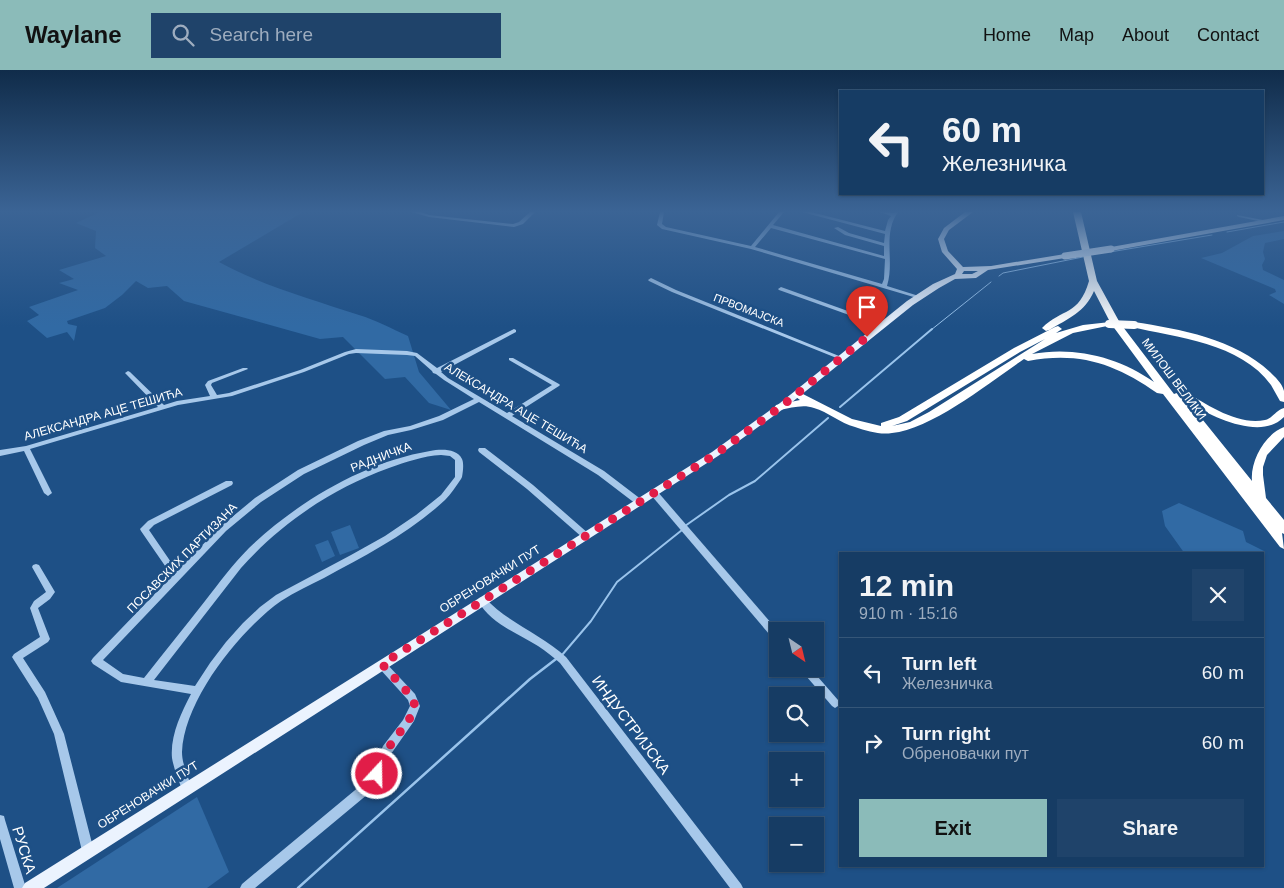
<!DOCTYPE html>
<meta charset="utf-8">
<style>
body{margin:0;font-family:Arial,sans-serif;background:#1f436a;color:#f1f3f6;height:100vh;display:flex;flex-direction:column;font-size:19px;white-space:nowrap}
*{box-sizing:border-box;margin:0}
p{font-size:16px;color:#9eadbf}
.icon{flex:none;width:28px;height:28px;fill:none;stroke:currentColor;stroke-width:2;stroke-linecap:round;stroke-linejoin:round}
.map{position:relative;flex:1;overflow:hidden}
.sheet{position:absolute;left:839px;top:482px;width:425px;height:315px;display:flex;flex-direction:column;background:#163c64;border-radius:0px;box-shadow:0 1px 4px #0004,0 0 0 1px #355678}
.sheet>*{flex:none}
.hud{position:absolute;left:839px;top:20px;width:425px;height:105px;border-radius:0px;box-shadow:0 1px 4px #0004,0 0 0 1px #355678;background:#163c64;color:#f1f3f6;overflow:hidden}
.needle{width:32px;rotate:145deg}
.controls{position:absolute;left:769px;top:552px;display:grid;gap:10px}
.controls a{display:grid;place-items:center;width:55px;height:55px;border-radius:0px;background:#163c64;box-shadow:0 1px 4px #0004,0 0 0 1px #355678;font-size:25px}
.pin{position:absolute;display:grid;place-items:center;width:42px;height:42px;color:#fff;margin:-51px -21px;border-radius:50% 50% 50% 0;rotate:-45deg;box-shadow:0 0 5px #0007}
.pin .icon{rotate:45deg}
.me{position:absolute;width:55px;margin:-28px;rotate:21deg;stroke-linejoin:round;filter:drop-shadow(0 0 4px #0008)}
.turn{display:flex;align-items:center;gap:18px;height:105px;padding:0 20px;font-size:22px}
.turn .icon{width:65px;height:65px;stroke-width:2.5}
.turn b{display:block;font-size:35px;line-height:42px}
.round{display:grid;place-items:center;flex:none;width:52px;height:52px;border-radius:0px;background:#1f436a}
.headline{display:flex;align-items:center;justify-content:space-between;height:85px;padding:0 20px}
h1{font-size:30px;font-weight:800;line-height:38px}
.primary-button{display:flex;gap:10px;margin-top:auto;padding:10px 20px}
.primary-button a{flex:1;height:58px;border-radius:0px;background:#8bbbb9;color:#111;font-size:20px;font-weight:800;line-height:58px;text-align:center}
.primary-button a+a{background:#1f436a;color:#f1f3f6}
ul{padding:0;list-style:none}
li{display:flex;align-items:center;gap:15px;height:70px;padding:0 20px;border-top:1px solid #355678}
li div{flex:1}
li b{display:block;font-size:19px}
li em{font-style:normal}
header{display:flex;align-items:center;gap:30px;box-sizing:border-box;height:70px;padding:0 25px;background:#8bbbb9;color:#111}
header strong{font-size:24px}
nav{display:flex;gap:28px;margin-inline-start:auto;font-size:18px}
.search{width:350px;height:45px;background:#1f436a;display:flex;align-items:center;gap:12px;box-sizing:border-box;padding:0 18px;border-radius:0px;color:#9eadbf;font-size:19px}
.map>svg:first-child{display:block}
.green{fill:#316aa4}
.lines{fill:none;stroke-linecap:round;stroke-linejoin:round}
.stream-far2{stroke:#9ac4ec;stroke-width:1}
.stream-far1{stroke:#9ac4ec;stroke-width:2}
.stream{stroke:#9ac4ec;stroke-width:2.5}
.minor{fill:#a7c8ea;fill-rule:evenodd}
.major{fill:#ebf3fe;fill-rule:evenodd}
.highway{fill:#fff;fill-rule:evenodd}
.major-bridge{stroke:#ebf3fe;stroke-width:7}
.highway-bridge{stroke:#fff;stroke-width:8}
.route{stroke:#e11d48;stroke-width:9;stroke-dasharray:0 16.2}
.labels{text-anchor:middle;stroke-width:5;stroke-linejoin:round;paint-order:stroke}
.far-street-label{font-size:11px;fill:#fff;stroke:#1e5086}
.street-label{font-size:12px;fill:#fff;stroke:#1e5086}
.near-street-label{font-size:15px;fill:#fff;stroke:#1e5086}
</style>
<header>
<strong>Waylane</strong>
<div class="search"><svg class="icon" aria-label="search" viewBox="0 0 24 24"><circle cx="10" cy="10" r="6"/><path d="M15 15l6 6"/></svg>Search here</div>
<nav><a>Home</a><a>Map</a><a>About</a><a>Contact</a></nav>
</header>
<div class="map">
<svg width="1284" height="818" viewBox="0 0 1284 818">
<rect width="100%" height="100%" fill="#1e5086"/>
<!-- green -->
<g class="green">
<path d="M 100,142 L 303,142 L 219,192 C 263,216 311,229 359,245 C 376,250 392,259 408,266 L 419,302 L 451,340 L 429,333 L 405,307 L 385,309 L 343,267 L 320,269 L 184,231 L 167,216 L 148,218 L 136,211 L 122,225 L 105,238 L 67,251 L 68,254 L 77,256 L 74,271 L 67,262 L 47,268 L 27,251 L 39,245 L 29,237 L 78,220 L 59,213 L 74,209 L 59,200 L 106,186 L 95,178 L 96,161 L 76,153 Z"/>
<polygon points="1284,161 1284,169 1265,173 1263,182 1265,189 1262,195 1263,200 1284,210 1284,234 1269,225 1276,222 1275,219 1201,188 1222,183 1253,166"/>
<polygon points="1179,433 1243,461 1246,472 1264,481 1263,484 1185,484 1165,456 1162,441"/>
<polygon points="350,455 359,478 340,485 331,462"/>
<polygon points="328,470 335,486 322,492 315,475"/>
<polygon points="197,727 229,802 207,818 57,818"/>
</g>
<g class="lines">
<!-- stream-far2 -->
<g class="stream-far2">
<polyline points="1227,162 1284,152"/>
<polyline points="1110,182 1212,165"/>
<polyline points="999,206 1003,203 1083,187"/>
<polyline points="931,260 991,212"/>
</g>
<!-- stream-far1 -->
<g class="stream-far1">
<polyline points="840,337 932,259"/>
<polyline points="685,456 729,425 755,411 828,348"/>
<polyline points="562,585 591,551 617,512 682,460"/>
</g>
<!-- stream -->
<polyline class="stream" points="298,818 530,609 556,589"/>
<!-- minor -->
<g class="minor">
<polygon points="412,142 421,142 429,145 513,154 519,152 530,142 535,142 523,154 514,157 429,147"/>
<path d="M 660,142 L 664,142 L 662,154 L 666,157 L 751,176 L 779,142 L 784,142 L 773,155 L 884,186 L 884,176 L 845,165 L 834,158 L 838,157 L 849,163 L 884,173 L 885,164 L 802,142 L 811,142 L 885,161 L 888,150 L 891,146 L 880,142 L 893,143 L 898,142 C 882,165 895,190 887,216 L 922,227 L 919,229 L 917,228 L 751,179 L 662,159 L 657,155 ZM 771,158 L 885,189 L 884,209 L 882,214 L 755,177 Z"/>
<polygon points="1237,145 1263,150 1265,151 1263,152 1239,147 1237,146"/>
<polygon points="651,208 676,220 844,288 843,289 839,289 672,222 649,211 648,210"/>
<polygon points="781,217 884,254 885,255 884,256 880,256 779,220 778,219"/>
<path d="M 514,259 L 516,260 L 516,262 L 441,302 L 448,308 L 507,343 L 552,315 L 509,290 L 509,288 L 513,288 L 559,314 L 560,315 L 559,316 L 512,346 L 604,401 L 642,430 L 643,432 L 642,434 L 636,434 L 598,405 L 479,332 L 443,350 L 411,360 L 388,365 L 364,375 L 304,404 L 261,432 L 226,461 L 103,590 L 123,604 L 144,608 C 164,582 185,557 205,531 C 219,513 233,494 249,478 C 297,432 364,392 430,381 C 440,379 457,378 462,389 C 464,393 463,402 462,407 L 461,409 C 456,416 451,424 445,430 C 410,463 366,485 324,508 C 310,515 295,522 281,531 C 240,560 184,630 182,682 C 182,694 188,707 192,718 L 191,722 L 187,723 L 183,722 C 179,711 174,700 172,688 C 170,666 181,643 191,624 L 121,612 L 93,594 L 91,591 L 93,588 L 172,506 L 141,461 L 140,459 L 148,451 L 226,411 L 232,411 L 233,413 L 232,415 L 154,455 L 149,460 L 177,501 L 220,457 L 255,428 L 298,400 L 358,371 L 384,361 L 410,356 L 439,346 L 474,329 L 444,310 L 436,304 L 433,303 L 432,301 L 415,286 L 407,285 L 356,283 L 349,284 L 304,302 L 232,326 L 178,335 L 30,379 L 52,423 L 48,426 L 44,423 L 24,381 L 0,386 L 0,380 L 26,376 L 158,337 L 126,304 L 125,303 L 128,301 L 130,302 L 164,335 L 177,331 L 210,326 L 205,315 L 208,311 L 243,298 L 247,298 L 248,299 L 212,313 L 211,315 L 217,325 L 229,323 L 300,300 L 345,282 L 356,279 L 407,281 L 417,283 L 437,298 ZM 441,385 L 450,386 L 455,390 L 455,407 L 441,425 L 416,445 L 385,466 L 351,485 L 276,525 L 260,537 L 243,553 L 226,572 L 210,593 L 195,616 L 154,610 L 241,498 C 281,453 333,418 389,398 C 406,392 423,386 441,385 Z"/>
<polygon points="479,378 485,378 533,415 589,464 590,466 589,468 583,468 527,419 479,382 478,380"/>
<polygon points="654,420 657,421 778,561 778,572 775,571 651,425 650,423 651,421"/>
<polygon points="36,494 39,495 55,522 50,529 38,538 50,569 48,572 23,588 45,622 64,664 94,781 92,785 88,787 84,785 82,781 54,664 38,628 12,587 14,584 40,567 30,538 34,531 46,522 32,497 33,495"/>
<path d="M 482,527 L 485,528 C 508,553 541,564 566,587 L 741,814 L 743,818 L 730,818 L 560,593 C 553,587 546,581 538,576 C 517,563 490,553 478,531 L 479,528 Z"/>
<polygon points="382,591 385,592 415,624 420,636 414,651 391,684 376,715 374,719 255,818 240,818 242,814 366,711 369,707 383,676 403,650 410,636 408,630 379,598 377,595 379,592"/>
<polygon points="800,599 811,599 838,630 840,633 838,636 835,638 832,636"/>
<polygon points="0,745 4,746 5,750 26,818 14,818 0,769"/>
</g>
<!-- major -->
<g class="major">
<path d="M 965,142 L 973,142 L 949,160 L 944,169 L 948,181 L 963,197 L 991,196 L 1065,184 L 1068,186 L 1065,188 L 988,200 L 976,208 L 955,209 L 939,218 L 913,235 L 786,337 L 718,386 L 44,818 L 22,818 L 25,813 L 712,382 L 780,333 L 907,231 L 933,214 L 955,204 L 957,199 L 942,182 L 938,169 L 944,158 ZM 964,201 L 978,201 L 972,204 L 962,204 Z"/>
<polygon points="1284,146 1284,150 1111,181 1108,179 1111,177"/>
</g>
<!-- highway -->
<g class="highway">
<path d="M 1073,142 L 1081,142 L 1097,211 L 1120,253 L 1174,324 L 1182,321 L 1186,322 C 1207,335 1239,356 1265,350 C 1273,348 1276,340 1284,338 L 1284,347 C 1261,371 1214,347 1190,334 L 1252,411 C 1250,391 1265,364 1284,357 L 1284,367 L 1267,385 L 1263,397 L 1263,405 L 1266,428 L 1284,450 L 1284,464 L 1282,463 L 1284,479 L 1280,477 L 1163,324 L 1157,323 C 1116,294 1079,281 1028,291 L 1024,289 C 990,312 932,359 892,363 C 880,365 867,361 855,357 C 840,353 828,342 814,338 C 803,334 791,338 780,340 L 775,337 L 776,335 L 800,330 L 792,324 L 797,321 L 852,349 L 881,356 L 881,353 L 899,347 L 1014,278 L 1055,257 L 1058,256 L 1062,259 L 1056,263 L 1083,255 L 1110,252 L 1094,221 C 1085,242 1068,249 1049,260 L 1046,261 L 1042,258 C 1062,238 1079,246 1089,211 ZM 1112,255 L 1154,312 C 1119,287 1074,276 1032,284 L 1073,263 ZM 1045,269 L 929,342 L 910,352 L 892,356 L 907,351 L 1020,282 Z"/>
<path d="M 1134,252 C 1180,259 1235,269 1270,302 C 1275,307 1282,313 1284,321 C 1284,324 1284,329 1284,332 L 1280,331 C 1277,326 1274,320 1271,315 C 1241,273 1176,267 1131,257 L 1130,255 Z"/>
</g>
<!-- major-bridge -->
<polyline class="major-bridge" points="1065,186 1111,179"/>
<!-- highway-bridge -->
<polyline class="highway-bridge" points="1109,254 1134,255"/>
</g>
<!-- sky -->
<linearGradient id="sky" x2="0" y2="1"><stop stop-color="#102c4a"/><stop offset="0.55" stop-color="#3b6495"/><stop offset="1" stop-color="#3b6495" stop-opacity="0"/></linearGradient>
<rect width="1284" height="257" fill="url(#sky)"/>
<g class="lines">
<!-- route -->
<polyline class="route" points="377,704 386,681 409,650 415,636 412,627 382,594 716,384 783,335 867,267"/>
</g>
<g class="labels">
<!-- far-street labels -->
<g class="far-street-label">
<text transform="translate(749 240) rotate(21)" y="4">ПРВОМАЈСКА</text>
</g>
<!-- street labels -->
<g class="street-label">
<text transform="translate(1174 309) rotate(53)" y="4">МИЛОШ ВЕЛИКИ</text>
<text transform="translate(516 338) rotate(31)" y="4">АЛЕКСАНДРА АЦЕ ТЕШИЋА</text>
<text transform="translate(103 344) rotate(-16)" y="4">АЛЕКСАНДРА АЦЕ ТЕШИЋА</text>
<text transform="translate(381 387) rotate(-21)" y="4">РАДНИЧКА</text>
<text transform="translate(182 488) rotate(-45)" y="4">ПОСАВСКИХ ПАРТИЗАНА</text>
<text transform="translate(490 509) rotate(-32)" y="4">ОБРЕНОВАЧКИ ПУТ</text>
<text transform="translate(148 725) rotate(-32)" y="4">ОБРЕНОВАЧКИ ПУТ</text>
</g>
<!-- near-street labels -->
<g class="near-street-label">
<text transform="translate(631 655) rotate(53)" y="5">ИНДУСТРИЈСКА</text>
<text transform="translate(24 780) rotate(73)" y="5">РУСКА</text>
</g>
</g>
</svg>
<div class="controls">
<a><svg class="needle" viewBox="-14 -14 28 28"><path d="M0-13l5 13h-10z" fill="#e53935"/><path d="M0 13l5-13h-10z" fill="#9eadbf"/></svg></a>
<a><svg class="icon" aria-label="search" viewBox="0 0 24 24"><circle cx="10" cy="10" r="6"/><path d="M15 15l6 6"/></svg></a>
<a>+</a>
<a>−</a>
</div>
<div class="pin" style="left:867px;top:267px;background:#d93025"><svg class="icon" aria-label="arrive" viewBox="0 0 24 24"><path d="M6 21V4h12l-3 4 3 4H6"/></svg></div>
<svg class="me" style="left:377px;top:704px" viewBox="-20 -20 40 40"><circle r="17" fill="#e11d48" stroke="#fff" stroke-width="3"/><path d="M0-11L8 9 0 5-8 9z" fill="#fff"/></svg>
<div class="hud">
<div class="turn"><svg class="icon" aria-label="left" viewBox="0 0 24 24"><path d="M17 20v-9H6M10 6l-5 5 5 5"/></svg><div><b>60 m</b>Железничка</div></div>
</div>
<section class="sheet">
<div class="headline"><div><h1>12 min</h1><p>910 m · 15:16</p></div><a class="round"><svg class="icon" aria-label="close" viewBox="0 0 24 24"><path d="M6 6l12 12M18 6L6 18"/></svg></a></div>
<ul>
<li><svg class="icon" aria-label="left" viewBox="0 0 24 24"><path d="M17 20v-9H6M10 6l-5 5 5 5"/></svg><div><b>Turn left</b><p>Железничка</p></div><em>60 m</em></li>
<li><svg class="icon" aria-label="right" viewBox="0 0 24 24"><path d="M7 20v-9h11M14 6l5 5-5 5"/></svg><div><b>Turn right</b><p>Обреновачки пут</p></div><em>60 m</em></li>
</ul>
<div class="primary-button"><a>Exit</a><a>Share</a></div>
</section>
</div>
